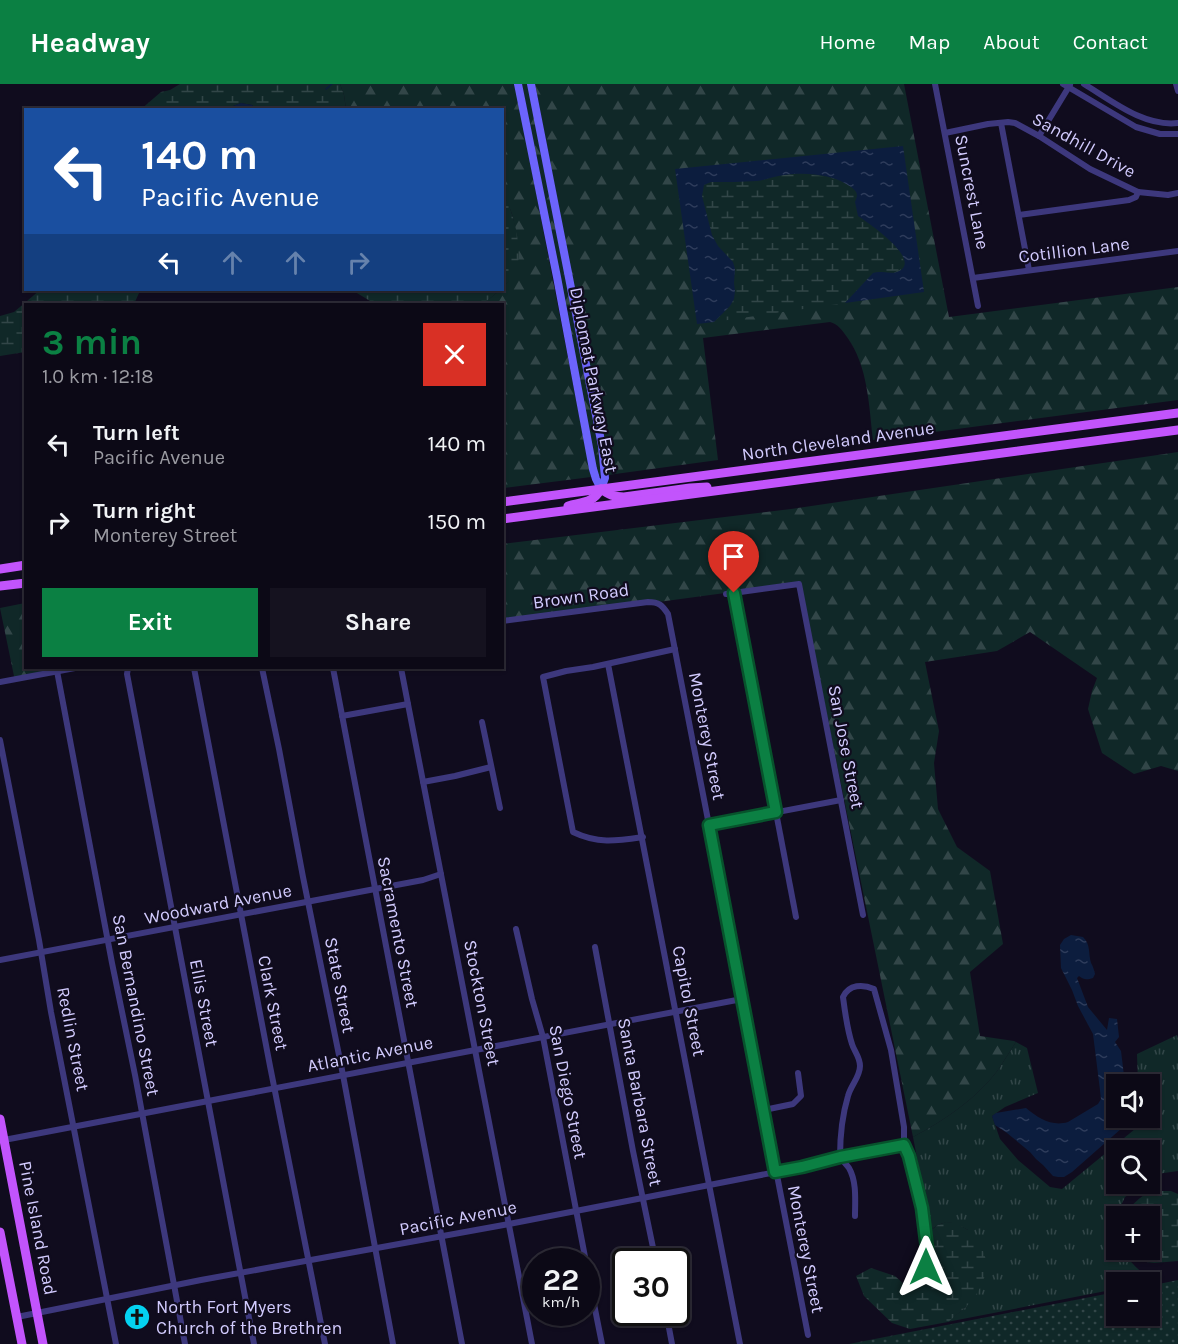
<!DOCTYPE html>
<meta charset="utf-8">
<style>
body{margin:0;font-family:Karla,sans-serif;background:#15121f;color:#f1f3f6;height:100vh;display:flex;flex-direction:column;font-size:22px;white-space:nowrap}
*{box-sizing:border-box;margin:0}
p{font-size:20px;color:#9a9aa1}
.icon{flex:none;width:33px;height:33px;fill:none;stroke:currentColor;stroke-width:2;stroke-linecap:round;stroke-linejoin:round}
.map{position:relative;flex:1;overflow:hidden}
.sheet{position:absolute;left:24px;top:219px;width:480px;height:366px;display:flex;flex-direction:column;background:#0c0916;border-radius:0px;box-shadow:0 2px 4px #0004,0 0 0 2px #2c2a35}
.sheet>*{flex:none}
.banner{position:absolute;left:24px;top:24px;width:480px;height:183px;border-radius:0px;box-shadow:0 2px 4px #0004,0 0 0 2px #2c2a35;background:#1a4fa0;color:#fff;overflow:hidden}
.fabs{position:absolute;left:1106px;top:990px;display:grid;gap:12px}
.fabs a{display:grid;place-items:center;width:54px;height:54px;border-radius:0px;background:#0c0916;box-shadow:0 2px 4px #0004,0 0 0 2px #2c2a35;font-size:30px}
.speed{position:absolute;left:522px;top:1164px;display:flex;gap:12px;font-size:30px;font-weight:700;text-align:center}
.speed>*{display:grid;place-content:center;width:78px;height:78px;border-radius:50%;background:#0c0916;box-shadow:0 2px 4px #0004,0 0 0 2px #2c2a35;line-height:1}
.speed small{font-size:15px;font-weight:400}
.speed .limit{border:3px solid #111;border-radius:9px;background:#fff;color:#111}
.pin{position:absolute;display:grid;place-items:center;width:51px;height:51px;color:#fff;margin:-62px -26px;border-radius:50% 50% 50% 0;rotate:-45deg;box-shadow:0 0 6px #0007}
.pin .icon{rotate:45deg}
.me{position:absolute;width:66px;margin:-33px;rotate:0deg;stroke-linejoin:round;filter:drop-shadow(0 0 4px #0008)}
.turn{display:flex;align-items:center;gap:21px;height:126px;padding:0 18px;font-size:27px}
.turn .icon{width:78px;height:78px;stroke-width:2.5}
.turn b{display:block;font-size:42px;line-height:51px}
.lanes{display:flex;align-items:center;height:57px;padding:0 18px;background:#0003;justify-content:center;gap:30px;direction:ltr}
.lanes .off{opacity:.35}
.round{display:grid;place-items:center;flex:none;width:63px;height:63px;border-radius:0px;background:#15121f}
.summary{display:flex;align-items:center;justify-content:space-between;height:102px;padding:0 18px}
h1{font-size:36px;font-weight:700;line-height:45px;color:#0b8043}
.button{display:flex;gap:12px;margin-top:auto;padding:12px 18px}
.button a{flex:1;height:69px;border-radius:0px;background:#0b8043;color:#fff;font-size:24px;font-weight:700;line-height:69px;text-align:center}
.button a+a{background:#15121f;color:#f1f3f6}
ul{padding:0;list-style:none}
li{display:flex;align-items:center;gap:18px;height:78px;padding:0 18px}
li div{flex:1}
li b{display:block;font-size:22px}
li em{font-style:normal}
header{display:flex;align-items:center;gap:36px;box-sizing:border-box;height:84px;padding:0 30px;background:#0b8043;color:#fff}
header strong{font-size:28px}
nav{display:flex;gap:33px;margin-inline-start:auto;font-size:21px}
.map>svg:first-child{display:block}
.grass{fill:url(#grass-tufts)}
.forest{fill:url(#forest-firs)}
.wetland{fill:url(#wetland-marsh)}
.park{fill:url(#park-dots)}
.water{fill:url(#water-ripples)}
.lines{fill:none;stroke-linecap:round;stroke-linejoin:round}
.stream{stroke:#0c1d3e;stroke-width:1.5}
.minor{stroke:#3d387d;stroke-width:6}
.secondary{stroke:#6c64fc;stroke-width:8}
.primary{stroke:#c254fc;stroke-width:9}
.route-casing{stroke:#07532c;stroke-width:15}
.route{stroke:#0b8043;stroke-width:10}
.labels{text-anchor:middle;stroke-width:4.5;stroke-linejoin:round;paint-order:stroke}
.street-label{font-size:18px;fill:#d2cbfe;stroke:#100c1e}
.poi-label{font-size:18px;fill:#d2cbfe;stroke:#100c1e;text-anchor:start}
</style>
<header>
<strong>Headway</strong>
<nav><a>Home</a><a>Map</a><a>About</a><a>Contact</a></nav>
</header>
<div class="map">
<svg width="1178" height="1260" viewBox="0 0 1178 1260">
<defs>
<pattern id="grass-tufts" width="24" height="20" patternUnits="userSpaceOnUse" patternTransform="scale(1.5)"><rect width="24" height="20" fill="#102828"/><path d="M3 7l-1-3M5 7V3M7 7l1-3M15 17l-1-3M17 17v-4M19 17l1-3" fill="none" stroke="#324648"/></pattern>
<pattern id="forest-firs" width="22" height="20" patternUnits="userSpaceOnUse" patternTransform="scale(1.5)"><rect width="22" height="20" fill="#102828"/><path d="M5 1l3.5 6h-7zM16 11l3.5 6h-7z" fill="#324648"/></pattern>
<pattern id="wetland-marsh" width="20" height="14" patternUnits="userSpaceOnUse" patternTransform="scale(1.5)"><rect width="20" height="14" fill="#102828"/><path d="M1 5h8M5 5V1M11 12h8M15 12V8" fill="none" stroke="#324648"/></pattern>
<pattern id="park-dots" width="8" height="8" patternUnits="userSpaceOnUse" patternTransform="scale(1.5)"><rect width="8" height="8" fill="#102828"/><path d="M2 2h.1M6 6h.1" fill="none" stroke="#324648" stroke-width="1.8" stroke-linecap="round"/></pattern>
<pattern id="water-ripples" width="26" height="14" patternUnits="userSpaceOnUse" patternTransform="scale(1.5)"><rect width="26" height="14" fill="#0c1d3e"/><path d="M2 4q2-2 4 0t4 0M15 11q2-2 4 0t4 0" fill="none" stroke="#2e3c5b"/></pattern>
</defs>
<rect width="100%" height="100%" fill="#100c1e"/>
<!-- grass -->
<path class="grass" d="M 1177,951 L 1178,956 L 1178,1087 L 1157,1090 L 1149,1096 L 1149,1066 L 1116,1066 L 1116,1100 L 1144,1100 L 1125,1113 L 1116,1132 L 1115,1138 L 1116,1166 L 1122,1166 C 1131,1179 1142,1192 1158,1197 L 1149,1199 L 1116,1198 L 1116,1205 L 947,1238 L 966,1223 L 968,1146 C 954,1138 945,1134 931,1146 L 913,1053 C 945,1036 976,1015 998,986 C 1004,977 1010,967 1016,958 L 1027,964 L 1038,1009 L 1005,1023 L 992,1032 L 1000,1055 L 1018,1076 L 1050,1103 L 1062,1105 L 1135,1045 L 1136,1034 L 1149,1034 L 1149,1000 L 1138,1000 L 1137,970 Z"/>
<!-- forest -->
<g class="forest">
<path d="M 340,0 L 515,0 L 591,393 L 503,404 L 502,220 L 479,220 L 488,216 L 500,206 L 502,206 L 503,203 C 521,187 518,152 512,130 C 509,121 503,112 503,104 C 501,78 503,52 502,26 L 346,25 L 344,11 Z"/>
<polygon points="522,0 528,0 598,363 601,391 598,392"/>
<path d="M 535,0 L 904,0 L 949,233 L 1178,203 L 1178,316 L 873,356 C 869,321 868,282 847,253 C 842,246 838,240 830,238 L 703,254 L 718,376 L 608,391 L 605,361 Z"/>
<path d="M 1178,368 L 1178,687 L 1161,682 L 1134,690 L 1102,669 L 1088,625 L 1092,607 L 1097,594 L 1030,548 L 997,567 L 925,578 L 939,647 L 934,679 L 938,725 L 957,763 L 990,787 L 1003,860 L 970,888 L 980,952 L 1014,957 L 1016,958 C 1010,967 1004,977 998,986 C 976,1015 945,1036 913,1053 L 800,499 L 503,539 L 502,460 L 791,425 Z"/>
<polygon points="25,519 26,584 84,584 15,597 0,524"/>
</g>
<!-- wetland -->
<g class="wetland">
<polygon points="180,0 340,0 344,11 346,25 256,25 252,21 241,19 225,25 140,26 161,8 170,6"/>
<path d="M 804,90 C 822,92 849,93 858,112 L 855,119 L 858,132 C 873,142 905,162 904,182 C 895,193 885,186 873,189 L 845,219 L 714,238 C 723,229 735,219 735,205 C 735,198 734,192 735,185 L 712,151 L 702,112 L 704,101 L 711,98 L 761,96 L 783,91 Z"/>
<path d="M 502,108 C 513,124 521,160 518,179 C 516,188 510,197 503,203 Z"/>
<polygon points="40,206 138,206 139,209 134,220 26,220 25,268 0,272 0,232 14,228"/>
<polygon points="352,206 500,206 488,216 479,220 429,220 426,219 419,220 375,220"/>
<path d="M 1149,1107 L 1171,1107 L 1178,1110 L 1178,1177 L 1154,1179 L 1139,1177 L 1131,1166 L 1149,1166 L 1149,1132 L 1124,1132 C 1129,1122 1140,1114 1149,1107 Z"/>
<polygon points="946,1138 956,1139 968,1146 974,1152 982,1163 986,1176 987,1187 978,1208 966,1223 948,1238 910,1245 892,1239 864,1212 856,1192 871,1184 895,1192 905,1201 939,1194 931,1146 938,1141"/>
</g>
<!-- park -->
<polygon class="park" points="1178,1196 1178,1260 849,1260 1116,1208 1116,1232 1149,1232 1149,1202"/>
<!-- water -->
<g class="water">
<polygon points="241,19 252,21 256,25 225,25"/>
<path d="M 903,62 L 924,208 L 845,219 L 873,189 C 882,186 892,192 901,186 C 919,173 867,138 858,132 L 855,118 C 858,111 858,108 851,103 C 833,90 806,88 784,91 C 775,92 766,96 757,97 C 742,98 726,98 711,98 L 704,101 L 702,112 L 712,151 L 718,162 L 733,178 L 735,185 L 734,199 L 735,207 L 734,215 L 730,222 L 714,238 L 697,240 L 675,85 Z"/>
<path d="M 1071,851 L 1083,853 C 1091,861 1088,869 1091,879 C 1093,882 1094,886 1095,890 L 1093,894 C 1087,896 1084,896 1079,892 L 1077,894 L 1088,923 L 1107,946 L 1109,934 L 1117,935 L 1119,953 L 1115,958 L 1121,967 L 1125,1000 L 1116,1000 L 1116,1034 L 1128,1034 L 1122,1044 L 1072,1088 L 1064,1093 L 1058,1093 L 1053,1092 L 1043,1081 L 1036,1075 L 1030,1068 L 1007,1049 L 995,1041 L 992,1032 L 996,1029 L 1026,1024 C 1038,1034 1052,1043 1068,1038 L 1098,1020 L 1101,1015 L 1100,1006 L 1093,950 L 1078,922 L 1072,906 L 1061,884 L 1060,861 L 1064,855 Z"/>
</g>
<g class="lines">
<!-- stream -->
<polyline class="stream" points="326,5 332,0"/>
<!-- minor -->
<g class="minor">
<polyline points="935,0 978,222"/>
<polyline points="1063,0 1136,43 1160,50 1178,50"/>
<path d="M 1084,0 C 1112,17 1144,43 1178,39"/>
<polyline points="1176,0 1178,7"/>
<polyline points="1001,39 1029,186"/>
<polyline points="945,49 988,40 1008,38 1015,39 1039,52 1090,85 1138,108"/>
<polyline points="1039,52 1070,1"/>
<polyline points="1019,131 1129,116 1136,113 1138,108 1168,111 1178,109"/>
<polyline points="973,194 1178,167"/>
<polyline points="734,509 796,833"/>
<polyline points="726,510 799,500 863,831"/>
<path d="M 502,537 L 648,518 C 659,518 662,521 668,530 L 808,1251"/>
<path d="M 608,580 C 653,806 696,1033 740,1260"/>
<polyline points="128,584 127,590 254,1260"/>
<polyline points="194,584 270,982 325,1260"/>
<polyline points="262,584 279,665 303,793 343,991 393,1260"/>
<polyline points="333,584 462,1260"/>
<polyline points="401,584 532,1260"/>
<polyline points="57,587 112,879 135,991 185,1260"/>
<polyline points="0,598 75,584"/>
<polyline points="342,632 408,620"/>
<polyline points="482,638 500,724"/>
<polyline points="0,656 39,856 51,928 116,1260"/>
<polyline points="423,698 455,692 491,683"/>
<polyline points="709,741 841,716"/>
<path d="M 643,753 C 616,757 598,760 573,748 L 543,593 L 566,587 L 593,583 L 675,565"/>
<polyline points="516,845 532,915 543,953 586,1178"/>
<polyline points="595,863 633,1067 656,1178"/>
<polyline points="0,876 375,805 423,796 441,790"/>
<polyline points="764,1026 793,1020 801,1012 798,989"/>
<polyline points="4,1056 742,915"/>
<path d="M 855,1132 C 855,1117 857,1098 849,1084 C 846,1080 843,1077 840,1073 C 840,1052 842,1032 848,1012 C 851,1001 860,993 860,982 C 860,973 854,967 852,960 C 847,945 845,928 843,913 C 849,900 863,900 874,905 L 891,966 L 904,1043 L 904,1061 L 909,1072 L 922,1124 L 927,1164 L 926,1183"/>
<polyline points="586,1180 602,1260"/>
<polyline points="666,1228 672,1260"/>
<polyline points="17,1233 201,1196 509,1140 802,1083 840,1073 904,1061"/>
</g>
<!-- secondary -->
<g class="secondary">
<polyline points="518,0 557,193 593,385 596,395 601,405"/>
<polyline points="531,0 602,362 605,394 601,405"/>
</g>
<!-- primary -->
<g class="primary">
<path d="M 601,405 C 609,411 614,413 624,413 L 690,404 L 707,403"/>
<polyline points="502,418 1178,329"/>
<path d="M 568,422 C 583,418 593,419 601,405"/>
<polyline points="502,435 1178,346"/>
<polyline points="0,485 26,481"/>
<polyline points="0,502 26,499"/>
<polyline points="0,1035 43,1260"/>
<polyline points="0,1148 22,1260"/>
</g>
</g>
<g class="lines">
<!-- route casing -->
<g class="route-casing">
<polyline id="route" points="734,509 776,728 709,741 775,1088 802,1083 840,1073 904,1061 909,1072 922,1124 927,1164 926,1183"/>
</g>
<!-- route -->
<use href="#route" class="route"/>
</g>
<!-- icons -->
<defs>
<g id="church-disc" transform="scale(1.35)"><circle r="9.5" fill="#04d2f1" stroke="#100c1e"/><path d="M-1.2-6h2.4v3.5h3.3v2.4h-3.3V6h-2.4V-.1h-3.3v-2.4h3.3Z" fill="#111"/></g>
</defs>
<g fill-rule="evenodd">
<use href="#church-disc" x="137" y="1233"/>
</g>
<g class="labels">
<!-- street labels -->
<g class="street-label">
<text transform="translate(1084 61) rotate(29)" y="6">Sandhill Drive</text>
<text transform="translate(972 108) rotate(79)" y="6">Suncrest Lane</text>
<text transform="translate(1074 166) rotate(-7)" y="6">Cotillion Lane</text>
<text transform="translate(594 296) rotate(79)" y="6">Diplomat Parkway East</text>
<text transform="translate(838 357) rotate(-8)" y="6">North Cleveland Avenue</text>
<text transform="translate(581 512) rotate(-8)" y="6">Brown Road</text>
<text transform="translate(707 652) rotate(79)" y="6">Monterey Street</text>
<text transform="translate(846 663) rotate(79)" y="6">San Jose Street</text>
<text transform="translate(218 820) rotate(-11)" y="6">Woodward Avenue</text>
<text transform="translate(398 848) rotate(79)" y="6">Sacramento Street</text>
<text transform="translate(340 901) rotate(79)" y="6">State Street</text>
<text transform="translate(689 917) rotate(79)" y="6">Capitol Street</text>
<text transform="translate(204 919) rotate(79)" y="6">Ellis Street</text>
<text transform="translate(273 919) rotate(79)" y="6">Clark Street</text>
<text transform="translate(482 919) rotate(79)" y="6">Stockton Street</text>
<text transform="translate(136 921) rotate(79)" y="6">San Bernandino Street</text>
<text transform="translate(73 955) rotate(79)" y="6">Redlin Street</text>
<text transform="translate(370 970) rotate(-11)" y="6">Atlantic Avenue</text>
<text transform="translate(568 1008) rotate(79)" y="6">San Diego Street</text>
<text transform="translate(640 1018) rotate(79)" y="6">Santa Barbara Street</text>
<text transform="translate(458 1134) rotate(-11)" y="6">Pacific Avenue</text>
<text transform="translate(38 1144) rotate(79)" y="6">Pine Island Road</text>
<text transform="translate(806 1165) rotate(79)" y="6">Monterey Street</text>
</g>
<!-- poi labels -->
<g class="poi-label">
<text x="156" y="1229">North Fort Myers<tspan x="156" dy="21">Church of the Brethren</tspan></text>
</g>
</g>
</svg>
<div class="fabs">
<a><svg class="icon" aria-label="sound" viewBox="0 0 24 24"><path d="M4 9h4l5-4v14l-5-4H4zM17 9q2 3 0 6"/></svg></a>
<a><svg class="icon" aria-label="search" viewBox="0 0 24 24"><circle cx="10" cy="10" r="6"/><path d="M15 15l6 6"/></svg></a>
<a>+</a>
<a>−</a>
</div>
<div class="speed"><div>22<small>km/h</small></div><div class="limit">30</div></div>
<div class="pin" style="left:734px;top:509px;background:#d93025"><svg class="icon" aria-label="arrive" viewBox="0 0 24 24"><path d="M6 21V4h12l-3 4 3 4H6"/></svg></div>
<svg class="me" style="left:926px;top:1183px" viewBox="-20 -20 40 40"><path d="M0-17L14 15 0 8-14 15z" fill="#0b8043" stroke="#fff" stroke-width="4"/></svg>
<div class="banner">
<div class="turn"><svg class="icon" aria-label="left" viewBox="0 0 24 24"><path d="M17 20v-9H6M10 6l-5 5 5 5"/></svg><div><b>140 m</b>Pacific Avenue</div></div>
<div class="lanes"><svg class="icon" aria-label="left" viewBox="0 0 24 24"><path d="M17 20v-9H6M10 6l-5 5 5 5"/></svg><svg class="icon off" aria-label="ahead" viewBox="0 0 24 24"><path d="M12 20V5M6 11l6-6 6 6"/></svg><svg class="icon off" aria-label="ahead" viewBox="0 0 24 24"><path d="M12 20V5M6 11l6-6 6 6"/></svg><svg class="icon off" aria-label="right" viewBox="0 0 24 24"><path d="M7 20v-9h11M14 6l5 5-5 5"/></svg></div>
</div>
<section class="sheet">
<div class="summary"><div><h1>3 min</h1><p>1.0 km · 12:18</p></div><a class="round" style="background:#d93025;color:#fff"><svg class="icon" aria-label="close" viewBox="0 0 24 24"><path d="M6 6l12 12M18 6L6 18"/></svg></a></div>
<ul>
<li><svg class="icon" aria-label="left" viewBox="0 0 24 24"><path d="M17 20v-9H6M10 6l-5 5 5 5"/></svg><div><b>Turn left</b><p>Pacific Avenue</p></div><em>140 m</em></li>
<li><svg class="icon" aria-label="right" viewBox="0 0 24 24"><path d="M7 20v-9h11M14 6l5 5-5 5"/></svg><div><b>Turn right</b><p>Monterey Street</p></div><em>150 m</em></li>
</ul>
<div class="button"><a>Exit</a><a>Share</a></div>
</section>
</div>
